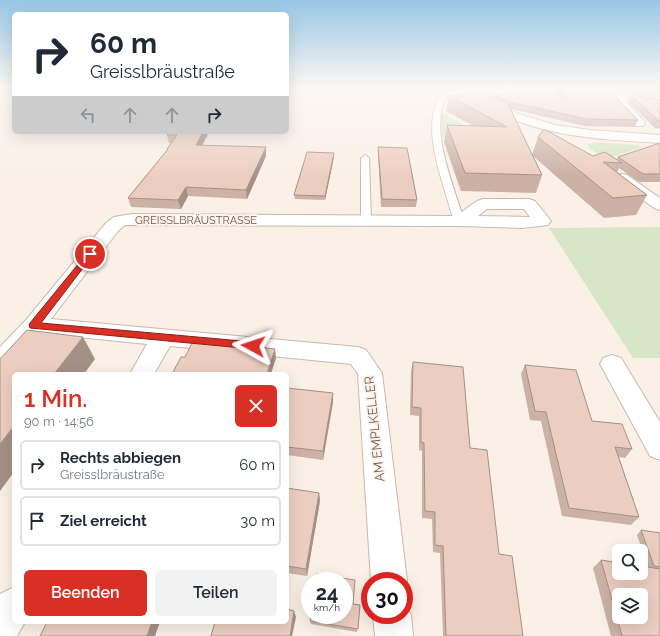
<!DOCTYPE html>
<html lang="de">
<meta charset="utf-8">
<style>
body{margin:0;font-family:Raleway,sans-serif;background:#f2f2f3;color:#1f2937;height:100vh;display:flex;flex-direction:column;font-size:15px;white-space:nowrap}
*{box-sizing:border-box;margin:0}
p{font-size:13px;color:#747a83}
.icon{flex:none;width:22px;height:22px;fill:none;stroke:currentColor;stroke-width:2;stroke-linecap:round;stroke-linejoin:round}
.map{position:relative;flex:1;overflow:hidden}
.sheet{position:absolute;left:12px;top:372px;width:277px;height:252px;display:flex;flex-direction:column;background:#fff;border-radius:6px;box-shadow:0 4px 16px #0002}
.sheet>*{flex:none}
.top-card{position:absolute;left:12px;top:12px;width:277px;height:122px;border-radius:6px;box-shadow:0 4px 16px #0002;background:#fff;color:#1f2937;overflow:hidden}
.buttons{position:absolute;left:612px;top:544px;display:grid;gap:8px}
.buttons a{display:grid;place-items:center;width:36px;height:36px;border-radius:6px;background:#fff;box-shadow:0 4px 16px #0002;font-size:20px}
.speed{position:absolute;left:301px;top:572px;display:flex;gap:8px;font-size:20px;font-weight:700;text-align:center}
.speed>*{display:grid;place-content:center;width:52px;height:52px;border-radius:50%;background:#fff;box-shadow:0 4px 16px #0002;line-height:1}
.speed small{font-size:10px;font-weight:400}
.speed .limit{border:6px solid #d22;background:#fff;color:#111}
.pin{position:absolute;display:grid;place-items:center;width:34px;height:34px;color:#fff;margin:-17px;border:2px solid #fff;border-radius:50%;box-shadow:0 1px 4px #0007}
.me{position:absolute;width:44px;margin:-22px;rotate:275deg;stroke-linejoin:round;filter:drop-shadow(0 0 3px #0008)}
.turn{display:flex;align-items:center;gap:14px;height:84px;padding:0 12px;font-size:18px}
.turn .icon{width:52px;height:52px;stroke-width:2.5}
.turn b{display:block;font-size:28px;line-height:34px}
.lanes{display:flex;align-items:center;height:38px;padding:0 12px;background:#0003;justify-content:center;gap:20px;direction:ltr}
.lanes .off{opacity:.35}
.round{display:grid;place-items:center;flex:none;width:42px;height:42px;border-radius:6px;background:#f2f2f3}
.headline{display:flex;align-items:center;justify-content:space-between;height:68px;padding:0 12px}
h1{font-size:24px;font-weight:600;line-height:30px;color:#d93025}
.action{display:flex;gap:8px;margin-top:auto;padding:8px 12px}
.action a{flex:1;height:46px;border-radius:6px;background:#d93025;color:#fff;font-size:16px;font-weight:600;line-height:46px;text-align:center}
.action a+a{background:#f2f2f3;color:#1f2937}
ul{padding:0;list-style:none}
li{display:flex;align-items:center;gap:12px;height:50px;margin:0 8px 6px;padding:0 4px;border:2px solid #e0e1e3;border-radius:6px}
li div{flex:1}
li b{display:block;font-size:15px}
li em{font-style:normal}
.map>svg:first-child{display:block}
.green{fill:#d6e6c6}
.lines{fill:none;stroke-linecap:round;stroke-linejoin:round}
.lane-casing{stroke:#cab8ad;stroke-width:2}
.street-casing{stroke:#cab8ad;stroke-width:2}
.lane{fill:#fff;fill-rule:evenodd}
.street{fill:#fff;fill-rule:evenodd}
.wall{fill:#cbb1a6}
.shaded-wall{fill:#a59087}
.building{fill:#eccec1;stroke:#a59087;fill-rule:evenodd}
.route{fill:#d93025;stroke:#8d1f18}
.labels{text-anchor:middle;stroke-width:4;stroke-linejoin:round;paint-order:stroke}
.street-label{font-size:11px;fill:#70574e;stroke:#fdf5ec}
.near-street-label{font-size:13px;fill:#70574e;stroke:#fdf5ec}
</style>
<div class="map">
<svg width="660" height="636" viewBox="0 0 660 636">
<rect width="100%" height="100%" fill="#faf0e6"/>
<!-- green -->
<g class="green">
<polygon points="443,113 447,115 482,137 443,137 439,115"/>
<polygon points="595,142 637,145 643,147 606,159 589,148 588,144"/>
<polygon points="660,227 660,358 633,358 549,228"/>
</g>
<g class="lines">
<!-- lane casing -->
<g class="lane-casing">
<g id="lane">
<path d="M 450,91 L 453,93 L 446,96 C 429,132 454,185 464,221 L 459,224 L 454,221 C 444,184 419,128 441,93 Z"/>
<polygon points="365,155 369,158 371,221 366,224 361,221 361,158"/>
</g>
</g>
<!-- street casing -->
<g class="street-casing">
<g id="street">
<path d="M 443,88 L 456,88 L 516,113 L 555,125 L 590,130 L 660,135 L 660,143 C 617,140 574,139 532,126 C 502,117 473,103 444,90 Z"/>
<polygon points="610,88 621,88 628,96 626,102 643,120 645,123 643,126 635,126 614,102 617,96"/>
<polygon points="622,174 627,175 660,198 660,210 654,208 617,181 615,178 617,175"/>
<path d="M 483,199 L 529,199 L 535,201 L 551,221 L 548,225 L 522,228 L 459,226 L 125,225 L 118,231 L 51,319 L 358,347 L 366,350 L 382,373 L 407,581 L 404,587 L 404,581 L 371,581 L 358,374 L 351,364 L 170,346 L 154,374 L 130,374 L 147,344 L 39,333 L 9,369 L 0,372 L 0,347 L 26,320 L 106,223 L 114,217 L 132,214 L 456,216 L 477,201 ZM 487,209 L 524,209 L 530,217 L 478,216 Z"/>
<polygon points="612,355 621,358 660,422 660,460 650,456 600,364 603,358"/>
<polygon points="14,587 14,622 25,622 17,636 0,636 0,594"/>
<polygon points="404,601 411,615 413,636 375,636 373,615 404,615"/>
</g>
</g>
<!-- lane -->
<use href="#lane" class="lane"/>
<!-- street -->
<use href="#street" class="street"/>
</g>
<!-- wall -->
<g class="wall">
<polygon points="554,88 616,88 615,96 638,120 635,127 585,126 511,109 532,155 538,137 593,156 617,159 618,157 660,143 660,182 639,182 619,168 617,173 647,195 636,215 604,218 533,156 542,175 536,193 461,191 444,142 447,125 473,126 446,111 449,96 495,98 495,96 558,95"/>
<polygon points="622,88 660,88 660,98 627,92"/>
<polygon points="631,95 660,100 660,129 655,128 628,102"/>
<polygon points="169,132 209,132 202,145 266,156 247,199 188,196 181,209 131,207 128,198 167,151 167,149 171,143 169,143 167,135"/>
<polygon points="378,147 417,200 416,207 381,207 378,154"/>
<polygon points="334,153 334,157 325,200 295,199 294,195"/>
<polygon points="413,362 470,448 499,554 523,636 443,636 440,553 433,552 432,519 422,518 422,451 419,450 419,416 410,415 411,371"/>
<polygon points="525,365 592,421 632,449 625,458 619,457 639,517 631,525 562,516 541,421 530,420 521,374"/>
<polygon points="287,388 333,402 323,460 287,455"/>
<polygon points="287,488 319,493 320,501 307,576 287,573"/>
<polygon points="641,530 660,533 660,636 611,636 593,568 601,560 648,567 637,535"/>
<polygon points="353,604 360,605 357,632 311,624 310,621"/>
</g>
<!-- shaded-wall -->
<g class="shaded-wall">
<polygon points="203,132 209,132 198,153 196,145"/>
<polygon points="266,147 266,156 247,199 246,190"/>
<polygon points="334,153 334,157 325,200 325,196"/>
<polygon points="186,187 188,196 181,209 178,200"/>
<polygon points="83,337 95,359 84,374 54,374"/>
<polygon points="275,349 276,358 271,374 267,374"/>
<polygon points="333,393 333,402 323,460 323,451"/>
<polygon points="14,426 14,472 0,491 0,444"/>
<polygon points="319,493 320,501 307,576 306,569"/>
<polygon points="294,611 296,617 292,636 290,636"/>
<polygon points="152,622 160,622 155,636 147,636"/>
</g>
<!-- building -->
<g class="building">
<polygon points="539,88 567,98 560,88 616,88 618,90 615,96 638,120 587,119 514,103 495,96"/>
<polygon points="643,88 660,88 660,91"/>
<polygon points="479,91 508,104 542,175 465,173 447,125 507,127 449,96"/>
<polygon points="631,95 660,100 660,122 659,121"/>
<polygon points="544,129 593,156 605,152 622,163 603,162 647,195 613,198 538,137"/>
<polygon points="169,132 203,132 196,145 266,147 246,190 186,187 178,200 128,198 168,149 167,149 177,135 167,135"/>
<polygon points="660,143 660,174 643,174 618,157"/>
<polygon points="378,147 407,148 417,200 382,199"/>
<polygon points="307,152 334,153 325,196 294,195"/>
<polygon points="27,330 83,337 54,374 14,374 14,426 0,444 0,359"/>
<polygon points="193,341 275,349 267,374 172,374 181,357 185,357"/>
<polygon points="413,362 463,367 470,448 487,450 499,554 512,556 523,636 446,636 443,546 435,545 435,512 425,511 424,443 421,442 421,408 412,407"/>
<polygon points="525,365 576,370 592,421 622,424 632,449 615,447 639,517 569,508 546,412 535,411"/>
<polygon points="287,388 333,393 323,451 287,447"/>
<polygon points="287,488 319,493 306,569 287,566"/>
<polygon points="641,530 660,533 660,567 654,566"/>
<path d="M 601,560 L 619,563 L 619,573 L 641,573 L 641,566 L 660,569 L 660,636 L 622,636 ZM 619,595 L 641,595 L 641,617 L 619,617 Z"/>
<polygon points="317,574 355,580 353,604 360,605 358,629 310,621 311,615 344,615 344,581 316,581"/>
<polygon points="287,609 294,611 290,636 211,636 215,622 287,622"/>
<polygon points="47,622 152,622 147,636 40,636"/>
</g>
<!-- sky -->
<linearGradient id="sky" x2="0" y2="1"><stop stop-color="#97c6e5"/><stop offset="0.5" stop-color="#fdf8f4"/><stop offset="1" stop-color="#fdf8f4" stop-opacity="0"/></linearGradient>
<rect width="660" height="177" fill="url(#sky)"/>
<!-- route -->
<polygon class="route" points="90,251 94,254 93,255 41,323 253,342 256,343 258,346 256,348 253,349 30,328 29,325 30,323 88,252"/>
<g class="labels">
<!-- street labels -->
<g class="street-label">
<text x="196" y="224">GREISSLBRÄUSTRASSE</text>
</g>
<!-- near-street labels -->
<g class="near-street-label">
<text transform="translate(374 429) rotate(-96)" y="5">AM EMPLKELLER</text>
</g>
</g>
</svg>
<div class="buttons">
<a><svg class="icon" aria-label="search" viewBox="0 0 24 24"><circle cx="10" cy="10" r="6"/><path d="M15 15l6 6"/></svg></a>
<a><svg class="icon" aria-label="layers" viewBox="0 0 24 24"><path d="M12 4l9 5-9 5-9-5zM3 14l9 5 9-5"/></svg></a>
</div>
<div class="speed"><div>24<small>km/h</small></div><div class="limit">30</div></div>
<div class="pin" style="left:90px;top:254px;background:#d93025"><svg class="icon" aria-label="arrive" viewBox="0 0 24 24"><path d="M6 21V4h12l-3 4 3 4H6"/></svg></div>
<svg class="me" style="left:253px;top:346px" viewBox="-20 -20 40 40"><path d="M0-17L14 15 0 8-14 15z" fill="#d93025" stroke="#fff" stroke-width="4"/></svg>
<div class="top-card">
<div class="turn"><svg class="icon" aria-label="right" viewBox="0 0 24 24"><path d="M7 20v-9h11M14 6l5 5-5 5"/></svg><div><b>60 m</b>Greisslbräustraße</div></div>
<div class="lanes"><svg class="icon off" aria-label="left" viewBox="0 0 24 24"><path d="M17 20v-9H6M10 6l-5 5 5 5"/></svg><svg class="icon off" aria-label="ahead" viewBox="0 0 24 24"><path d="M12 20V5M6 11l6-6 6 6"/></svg><svg class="icon off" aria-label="ahead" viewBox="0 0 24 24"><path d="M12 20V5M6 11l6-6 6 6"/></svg><svg class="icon" aria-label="right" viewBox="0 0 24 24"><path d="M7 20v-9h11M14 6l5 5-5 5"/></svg></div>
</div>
<section class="sheet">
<div class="headline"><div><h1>1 Min.</h1><p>90 m · 14:56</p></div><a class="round" style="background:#d93025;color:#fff"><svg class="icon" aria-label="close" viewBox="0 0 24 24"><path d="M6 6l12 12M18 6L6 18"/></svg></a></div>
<ul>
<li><svg class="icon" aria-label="right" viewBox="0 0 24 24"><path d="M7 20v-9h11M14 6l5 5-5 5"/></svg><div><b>Rechts abbiegen</b><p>Greisslbräustraße</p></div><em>60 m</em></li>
<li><svg class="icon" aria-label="arrive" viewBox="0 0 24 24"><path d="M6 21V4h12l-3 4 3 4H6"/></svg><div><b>Ziel erreicht</b></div><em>30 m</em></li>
</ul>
<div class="action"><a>Beenden</a><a>Teilen</a></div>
</section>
</div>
